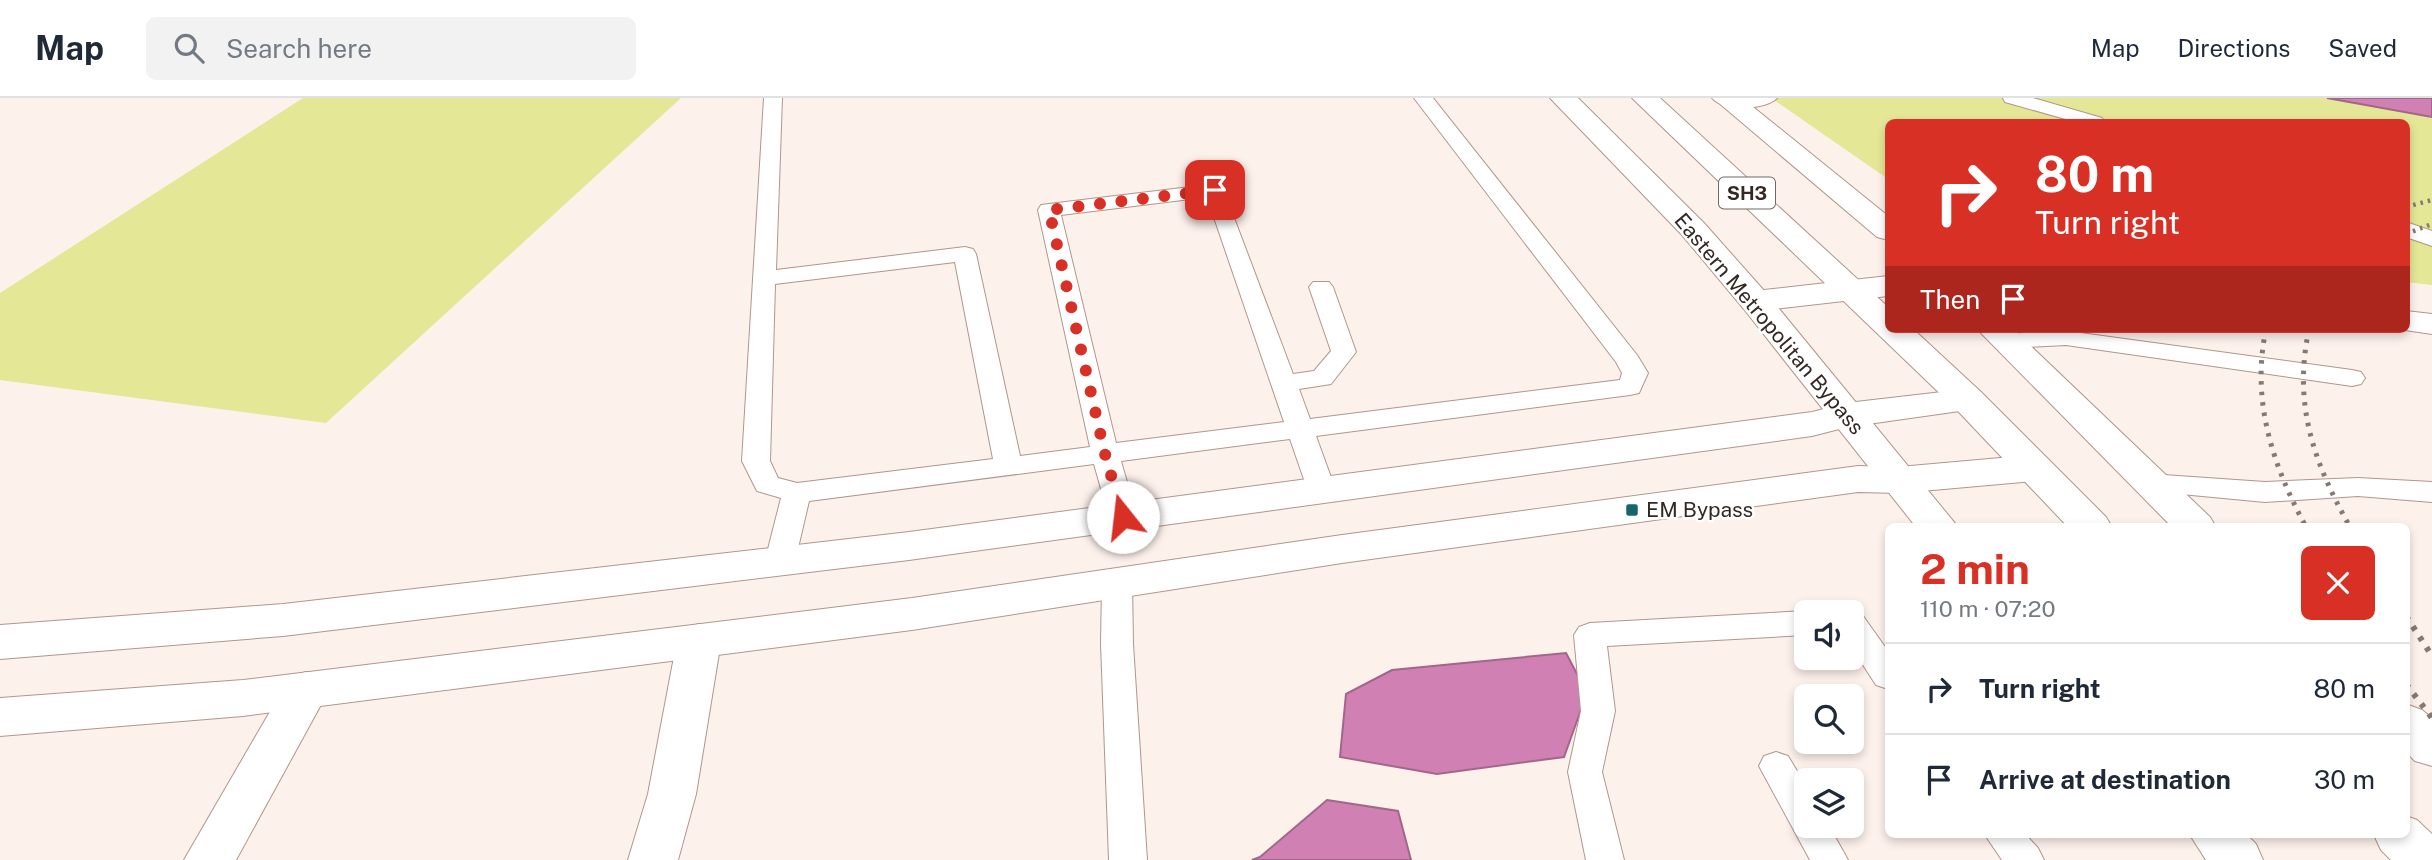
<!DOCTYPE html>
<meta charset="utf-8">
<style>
body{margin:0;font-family:"Public Sans",sans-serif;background:#f2f2f3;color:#1f2937;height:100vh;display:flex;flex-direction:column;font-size:26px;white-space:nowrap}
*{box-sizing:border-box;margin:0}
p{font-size:23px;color:#747a83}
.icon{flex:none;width:38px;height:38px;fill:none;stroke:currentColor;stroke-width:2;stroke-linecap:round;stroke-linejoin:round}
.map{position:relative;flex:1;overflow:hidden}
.panel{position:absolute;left:1885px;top:425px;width:525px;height:315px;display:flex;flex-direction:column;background:#fff;border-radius:10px;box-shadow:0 4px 10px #0003}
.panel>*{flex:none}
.guide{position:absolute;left:1885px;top:21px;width:525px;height:214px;border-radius:10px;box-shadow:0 4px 10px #0003;background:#d93025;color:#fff;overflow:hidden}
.tools{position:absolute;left:1794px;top:502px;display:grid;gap:14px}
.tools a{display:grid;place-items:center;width:70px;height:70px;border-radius:10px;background:#fff;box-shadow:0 4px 10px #0003;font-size:35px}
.pin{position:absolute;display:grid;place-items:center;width:60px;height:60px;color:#fff;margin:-30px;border-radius:14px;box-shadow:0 4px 10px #0006}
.me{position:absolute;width:77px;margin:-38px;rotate:344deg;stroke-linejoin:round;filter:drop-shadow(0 0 5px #0008)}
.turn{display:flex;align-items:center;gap:24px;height:147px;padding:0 35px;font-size:32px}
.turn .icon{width:91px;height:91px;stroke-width:2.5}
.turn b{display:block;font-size:49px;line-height:60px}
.then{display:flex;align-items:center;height:66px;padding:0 35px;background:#0003;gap:14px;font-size:26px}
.round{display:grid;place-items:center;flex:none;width:74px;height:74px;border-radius:10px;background:#f2f2f3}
.overview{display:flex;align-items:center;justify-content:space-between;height:119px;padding:0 35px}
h1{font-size:42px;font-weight:700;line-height:52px;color:#d93025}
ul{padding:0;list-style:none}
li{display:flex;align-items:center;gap:21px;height:91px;padding:0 35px;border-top:2px solid #e0e1e3}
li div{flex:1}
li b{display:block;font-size:26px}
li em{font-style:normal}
header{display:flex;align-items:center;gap:42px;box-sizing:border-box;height:98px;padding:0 35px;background:#fff;border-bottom:2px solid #e0e1e3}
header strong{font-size:33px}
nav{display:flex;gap:38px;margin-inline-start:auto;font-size:24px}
.search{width:490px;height:63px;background:#f2f2f3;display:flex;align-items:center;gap:18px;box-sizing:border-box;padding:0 24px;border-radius:10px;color:#747a83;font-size:26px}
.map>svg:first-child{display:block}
.green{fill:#e3e796}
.water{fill:#d180b3;stroke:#a26688;stroke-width:2}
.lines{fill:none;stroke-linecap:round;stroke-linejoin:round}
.lane-casing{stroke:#b1968a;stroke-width:2}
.street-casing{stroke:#b1968a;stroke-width:2}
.secondary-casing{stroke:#b1968a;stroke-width:2}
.primary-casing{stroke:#b1968a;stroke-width:2}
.lane{fill:#fff;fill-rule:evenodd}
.street{fill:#fff;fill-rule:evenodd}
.secondary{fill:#fff;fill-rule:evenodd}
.primary{fill:#fff;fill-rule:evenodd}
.rail-far2{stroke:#857974;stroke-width:4.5;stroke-dasharray:2.5 5;stroke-linecap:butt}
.rail-far1{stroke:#857974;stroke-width:5;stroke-dasharray:3.5 7;stroke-linecap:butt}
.rail{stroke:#857974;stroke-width:6;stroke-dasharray:4.5 8;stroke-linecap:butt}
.route{stroke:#d93025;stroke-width:12;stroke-dasharray:0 21.6}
.poi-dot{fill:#17646d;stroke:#fff;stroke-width:2.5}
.labels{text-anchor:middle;stroke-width:5;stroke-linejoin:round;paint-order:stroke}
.shield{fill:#fff;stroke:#706865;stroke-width:2}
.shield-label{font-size:19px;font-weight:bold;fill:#332823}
.street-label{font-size:21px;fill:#332823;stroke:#fff}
.poi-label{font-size:21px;fill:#332823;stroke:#fff;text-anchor:start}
</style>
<header>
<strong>Map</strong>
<div class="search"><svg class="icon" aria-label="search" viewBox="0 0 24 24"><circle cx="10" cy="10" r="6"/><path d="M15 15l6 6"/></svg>Search here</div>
<nav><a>Map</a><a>Directions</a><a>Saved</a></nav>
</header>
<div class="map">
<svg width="2432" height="762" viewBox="0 0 2432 762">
<rect width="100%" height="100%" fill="#fdf1ec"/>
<!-- green -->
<g class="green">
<polygon points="303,0 681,0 326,325 0,282 0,195"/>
<polygon points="1771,0 2432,0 2432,187 2406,184 2406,24 1888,24 1888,81"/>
</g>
<!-- water -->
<g class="water">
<polygon points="2327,0 2432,0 2432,19"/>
<polygon points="1566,555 1587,595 1564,659 1437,676 1340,659 1346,596 1392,572"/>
<polygon points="1327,702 1398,713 1411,762 1252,762 1260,759"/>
</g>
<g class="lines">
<!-- lane casing -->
<g class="lane-casing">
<g id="lane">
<path d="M 764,0 L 782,0 L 776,172 L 965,149 L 973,151 L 976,156 L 1020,358 L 1090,349 L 1038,112 L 1041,107 L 1049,106 L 1215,86 L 1222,88 L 1293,276 L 1314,273 L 1331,253 L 1309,189 L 1313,184 L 1329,184 L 1333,189 L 1356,254 L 1331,286 L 1299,291 L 1310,321 L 1620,282 L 1622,275 L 1616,264 L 1414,0 L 1433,0 L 1637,257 L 1648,275 L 1639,295 L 1630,297 L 1316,338 L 1336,393 L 1332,400 L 1322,403 L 1312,400 L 1308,393 L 1290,341 L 1121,363 L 1137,419 L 1133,426 L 1123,429 L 1113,426 L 1109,419 L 1094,366 L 809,403 L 795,463 L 791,471 L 780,474 L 769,471 L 765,463 L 781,400 L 757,393 L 742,363 ZM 1207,99 L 1284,324 L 1116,345 L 1061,117 ZM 955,164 L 993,361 L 797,385 L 778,380 L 770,363 L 775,186 Z"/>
<path d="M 1712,0 L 1777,0 C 1766,12 1723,14 1712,0 Z"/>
<polygon points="2003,0 2033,0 2102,20 2105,24 2076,24 2005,4"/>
<polygon points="2406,124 2432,133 2432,148 2406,139"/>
<polygon points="2066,233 2352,272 2361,274 2365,280 2361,286 2352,288 2066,247 2005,250 1996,248 1993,243 1996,238 2005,236"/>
<polygon points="2149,376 2265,384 2358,380 2432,384 2432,404 2358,398 2265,404 2139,392 2135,385 2139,378"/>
<polygon points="1117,474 1128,477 1132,485 1133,546 1147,762 1109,762 1101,546 1102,485 1106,477"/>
<polygon points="1806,513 1810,514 1806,514 1806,537 1607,548 1615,613 1602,674 1624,762 1586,762 1568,674 1581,613 1574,537 1579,529 1590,525"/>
<polygon points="1851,514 1852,514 1863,518 1888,553 1888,591 1876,587 1852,550"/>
<polygon points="1776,654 1788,658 1806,688 1806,728 1829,728 1848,762 1810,762 1759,668 1764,658"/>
<polygon points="1985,737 2026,737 2038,750 2044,762 2002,762"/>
</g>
</g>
<!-- street casing -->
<g class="street-casing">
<g id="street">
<polygon points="699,526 714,531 721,543 696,696 678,762 628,762 648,696 677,543 684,531"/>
<polygon points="306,574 322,579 329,592 236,762 184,762 290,579"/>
</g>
</g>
<!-- secondary casing -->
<g class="secondary-casing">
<g id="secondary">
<polygon points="1713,0 1742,0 1888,118 1888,142 1877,139"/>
<polygon points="1888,178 1888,198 1755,213 1743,210 1739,203 1743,196 1755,193"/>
<polygon points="2406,213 2432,216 2432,236 2398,231 2406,231"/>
<polygon points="1977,231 2013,231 2210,419 2216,429 2172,429"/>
<polygon points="1968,291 1981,294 1986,302 1981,310 1847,329 1812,338 909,462 283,538 0,561 0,527 283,506 909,434 1812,314 1847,305"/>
<polygon points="2035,357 2048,361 2054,370 2048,379 2035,383 1899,395 1858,394 1342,465 912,532 243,618 0,638 0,600 243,582 912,500 1342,437 1858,368 1899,369"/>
<polygon points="2406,606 2422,612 2432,620 2432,668 2415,663 2406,654"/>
</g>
</g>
<!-- primary casing -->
<g class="primary-casing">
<g id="primary">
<polygon points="1550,0 1578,0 1704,125 1767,196 1958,429 1916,429 1743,210 1682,137"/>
<polygon points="1632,0 1660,0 1888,209 1888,231 1913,231 1981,294 2106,419 2112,429 2068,429 1955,310"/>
<polygon points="2406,718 2417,722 2432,736 2432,762 2391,762 2381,752 2374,737 2406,737"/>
<polygon points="2190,737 2247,737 2256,746 2263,762 2206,762"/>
</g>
</g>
<!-- lane -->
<use href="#lane" class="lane"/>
<!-- street -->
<use href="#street" class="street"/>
<!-- secondary -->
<use href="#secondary" class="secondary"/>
<!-- primary -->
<use href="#primary" class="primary"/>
<!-- rail-far2 -->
<g class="rail-far2">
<polyline points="2406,109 2432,102"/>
<polyline points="2406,136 2432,126"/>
</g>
<!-- rail-far1 -->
<g class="rail-far1">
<path d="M 2266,231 C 2251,302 2272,366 2306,429"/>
<path d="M 2309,231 C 2293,306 2313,363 2350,429"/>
</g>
<!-- rail -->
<g class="rail">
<polyline points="2406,518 2432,558"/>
<polyline points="2406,586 2432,620"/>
</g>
</g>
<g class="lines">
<!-- route -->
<polyline class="route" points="1123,419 1105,356 1049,112 1215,92"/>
</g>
<!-- markers -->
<rect class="poi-dot" x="1625" y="405" width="14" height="14" rx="3.5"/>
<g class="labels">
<!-- shield labels -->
<rect class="shield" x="1719" y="79.5" width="56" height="31" rx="5"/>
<g class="shield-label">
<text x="1747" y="102">SH3</text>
</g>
<!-- street labels -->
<g class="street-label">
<text transform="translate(1769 226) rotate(50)" y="7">Eastern Metropolitan Bypass</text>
</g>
<!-- poi labels -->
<g class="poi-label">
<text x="1646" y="419">EM Bypass</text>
</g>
</g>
</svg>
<div class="tools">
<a><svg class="icon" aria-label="sound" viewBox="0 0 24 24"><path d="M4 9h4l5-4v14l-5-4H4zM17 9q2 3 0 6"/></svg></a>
<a><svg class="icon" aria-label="search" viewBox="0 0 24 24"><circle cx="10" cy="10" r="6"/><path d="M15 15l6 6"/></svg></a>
<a><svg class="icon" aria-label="layers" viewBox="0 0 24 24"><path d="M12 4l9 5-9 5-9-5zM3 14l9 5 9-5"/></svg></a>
</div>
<div class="pin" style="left:1215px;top:92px;background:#d93025"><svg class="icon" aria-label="arrive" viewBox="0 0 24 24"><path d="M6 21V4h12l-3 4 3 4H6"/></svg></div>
<svg class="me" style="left:1123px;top:419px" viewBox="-20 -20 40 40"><circle r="19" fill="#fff"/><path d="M0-13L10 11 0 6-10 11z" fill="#d93025"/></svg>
<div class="guide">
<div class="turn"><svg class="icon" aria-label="right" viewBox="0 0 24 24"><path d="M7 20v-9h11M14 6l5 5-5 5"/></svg><div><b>80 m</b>Turn right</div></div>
<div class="then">Then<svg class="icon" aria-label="arrive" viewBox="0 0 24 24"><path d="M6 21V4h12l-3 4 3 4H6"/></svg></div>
</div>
<section class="panel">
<div class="overview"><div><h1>2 min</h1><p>110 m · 07:20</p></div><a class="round" style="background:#d93025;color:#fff"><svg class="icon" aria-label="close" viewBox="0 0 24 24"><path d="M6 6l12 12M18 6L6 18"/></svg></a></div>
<ul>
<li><svg class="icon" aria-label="right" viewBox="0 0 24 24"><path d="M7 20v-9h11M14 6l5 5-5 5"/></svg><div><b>Turn right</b></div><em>80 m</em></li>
<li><svg class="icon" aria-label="arrive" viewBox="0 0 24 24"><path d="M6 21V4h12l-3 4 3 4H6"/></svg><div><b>Arrive at destination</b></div><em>30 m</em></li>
</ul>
</section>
</div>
